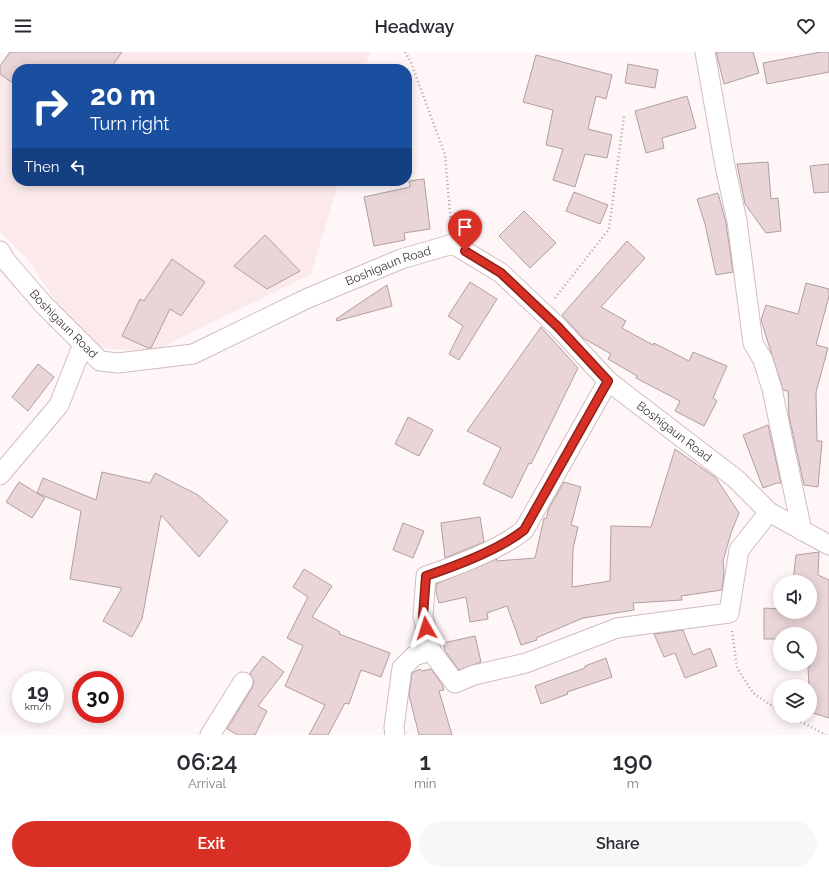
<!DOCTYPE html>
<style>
body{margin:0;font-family:Raleway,sans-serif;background:#f7f7f7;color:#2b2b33;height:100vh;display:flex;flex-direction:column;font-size:15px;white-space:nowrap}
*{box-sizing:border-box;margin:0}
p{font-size:13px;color:#7c7c81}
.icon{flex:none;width:22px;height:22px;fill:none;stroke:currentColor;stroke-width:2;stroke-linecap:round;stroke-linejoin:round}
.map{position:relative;height:683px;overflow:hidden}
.side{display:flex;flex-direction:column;background:#fff;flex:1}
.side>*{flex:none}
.banner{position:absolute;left:12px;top:12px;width:400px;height:122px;border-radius:16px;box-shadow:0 2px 10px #0003;background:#1a4fa0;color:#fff;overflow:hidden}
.buttons{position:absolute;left:773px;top:523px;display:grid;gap:8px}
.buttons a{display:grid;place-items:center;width:44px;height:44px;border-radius:50%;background:#fff;box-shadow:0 2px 10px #0003;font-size:20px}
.speed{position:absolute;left:12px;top:619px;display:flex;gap:8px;font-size:20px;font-weight:700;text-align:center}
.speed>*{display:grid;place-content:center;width:52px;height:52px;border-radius:50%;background:#fff;box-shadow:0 2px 10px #0003;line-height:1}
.speed small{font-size:10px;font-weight:400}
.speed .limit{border:6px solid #d22;background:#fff;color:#111}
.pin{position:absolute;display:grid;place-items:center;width:34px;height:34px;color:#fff;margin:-41px -17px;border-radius:50% 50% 50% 0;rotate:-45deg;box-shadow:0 0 4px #0007}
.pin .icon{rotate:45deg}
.me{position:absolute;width:44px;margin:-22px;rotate:354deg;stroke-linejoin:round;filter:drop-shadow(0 0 3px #0008)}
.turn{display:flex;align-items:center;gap:14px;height:84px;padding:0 12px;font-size:18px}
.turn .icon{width:52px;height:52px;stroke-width:2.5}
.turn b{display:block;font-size:28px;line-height:34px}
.then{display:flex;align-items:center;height:38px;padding:0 12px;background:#0003;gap:8px;font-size:15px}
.eta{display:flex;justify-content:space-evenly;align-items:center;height:68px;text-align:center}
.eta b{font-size:24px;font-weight:600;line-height:28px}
.primary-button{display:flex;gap:8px;margin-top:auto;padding:8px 12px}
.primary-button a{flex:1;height:46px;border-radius:24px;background:#d93025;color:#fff;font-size:16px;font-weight:600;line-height:46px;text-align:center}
.primary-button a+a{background:#f7f7f7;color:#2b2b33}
header{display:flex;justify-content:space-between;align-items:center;height:52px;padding:0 12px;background:#fff;font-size:18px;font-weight:600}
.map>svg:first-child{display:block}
.built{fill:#fbe9eb}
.building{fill:#e9d4d7;stroke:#b29ea0}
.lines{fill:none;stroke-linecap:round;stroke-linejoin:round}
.minor-casing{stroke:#d2bdc0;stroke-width:21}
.path{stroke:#ada4a5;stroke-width:2.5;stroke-dasharray:1 3;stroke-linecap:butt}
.minor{stroke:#fff;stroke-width:19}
.route-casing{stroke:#8d1f18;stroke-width:10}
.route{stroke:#d93025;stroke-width:7}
.labels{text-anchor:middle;stroke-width:4;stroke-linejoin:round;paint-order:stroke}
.street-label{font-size:12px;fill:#3f3637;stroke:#fff}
</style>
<header><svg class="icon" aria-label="menu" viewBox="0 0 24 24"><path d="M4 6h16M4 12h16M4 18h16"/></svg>Headway<svg class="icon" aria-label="heart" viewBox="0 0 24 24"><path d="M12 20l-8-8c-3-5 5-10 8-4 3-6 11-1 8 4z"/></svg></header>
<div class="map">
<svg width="829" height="683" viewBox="0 0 829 683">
<rect width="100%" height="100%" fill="#fff6f7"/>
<!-- built -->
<polygon class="built" points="15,0 370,0 365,17 17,17 17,129 339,129 311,222 152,300 103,296 84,284 61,257 29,208 0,180 0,23"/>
<!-- building -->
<g class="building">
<polygon points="10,0 122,0 110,17 17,17 17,34 0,22 0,14"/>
<polygon points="716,0 753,0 759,21 724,32"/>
<polygon points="821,0 829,0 829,20 767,32 763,11"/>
<polygon points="536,3 612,23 606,47 596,44 588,77 612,83 607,106 585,102 575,135 553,128 563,97 546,93 553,58 523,50"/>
<polygon points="628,12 658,18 655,36 625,31"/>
<polygon points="687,44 696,76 662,86 664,96 646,101 635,59"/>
<polygon points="768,110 771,147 778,146 781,179 766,181 745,152 737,112"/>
<polygon points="829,112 829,140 814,141 810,114"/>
<polygon points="424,127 430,177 404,181 405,188 374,194 364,145 410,135 409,129"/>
<polygon points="574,140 608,153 600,172 566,159"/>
<polygon points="718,141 726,171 733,220 716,223 705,172 697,147"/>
<polygon points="524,159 556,191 530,216 499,184"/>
<polygon points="265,183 300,219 267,237 234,214"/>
<polygon points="627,189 645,206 601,255 626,269 622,276 653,293 654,291 689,309 693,300 727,314 713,346 717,349 704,374 675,359 680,349 636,326 637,324 608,307 611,302 583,286 562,263"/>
<polygon points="172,207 205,230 181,264 170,257 151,296 148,296 122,284 140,247 144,249"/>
<polygon points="470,230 497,247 459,308 449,302 463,274 448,264"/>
<polygon points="806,231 829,237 829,244 816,293 828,296 816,340 817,389 822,389 818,435 804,433 789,364 788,339 783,338 761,268 766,253 798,262"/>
<polygon points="387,233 392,254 337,269 336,267"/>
<polygon points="541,275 578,316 531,412 529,411 512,446 483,432 501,396 467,379"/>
<polygon points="38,312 54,325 28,359 12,345"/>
<polygon points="408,365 433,378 419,404 395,392"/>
<polygon points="768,373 781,431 777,431 763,436 743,383"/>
<polygon points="675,397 716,426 739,461 731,481 723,509 724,520 722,538 681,544 682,548 633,551 634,558 583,566 536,586 537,588 521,593 507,554 487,561 488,567 470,570 466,545 439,551 436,540 436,532 497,507 497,509 535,506 544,466 546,467 549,456 564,430 581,435 571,473 578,475 573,497 572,535 610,529 611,474 651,475"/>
<polygon points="102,420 150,431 155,421 198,443 228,469 199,505 161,463 142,567 132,585 103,569 122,536 70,527 81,459 37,441 43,426 96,448"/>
<polygon points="19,430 45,446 32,466 6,450"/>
<polygon points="480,465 484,490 445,506 441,471"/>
<polygon points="403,471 424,479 413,506 393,498"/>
<polygon points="819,500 818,523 829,528 829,666 810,660 808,615 810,615 810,582 780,582 780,587 764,587 764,556 780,557 780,560 810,560 810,530 793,530 796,503"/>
<polygon points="304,517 332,534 312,565 340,580 339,582 390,601 381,625 361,618 349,652 345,651 328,683 309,683 325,653 285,634 303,594 287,586 308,545 293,535"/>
<polygon points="683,578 693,603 710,596 717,614 685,626 675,601 664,605 654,582"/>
<polygon points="475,584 481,610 459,618 445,599 443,591"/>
<polygon points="263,604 284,620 258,654 267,659 255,683 238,683 227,677 252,636 254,630 250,621"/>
<polygon points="606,606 612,625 567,640 568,642 541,652 535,634 585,616 585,614"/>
<polygon points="420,617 422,619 431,617 442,632 444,638 439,639 452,683 419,683 409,643 412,621"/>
</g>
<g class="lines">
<!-- minor casing -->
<g class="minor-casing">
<g id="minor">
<polyline points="705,0 725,114 737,169 753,291 763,308 772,337 802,479"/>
<path id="s1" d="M 0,199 L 6,209 L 43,252 L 100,309 L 118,311 L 193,302 L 306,247 L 401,207 L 453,192 L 501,221 L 558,275 L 608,329 L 736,427 L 769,460 L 829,493"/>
<polyline points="0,423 59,353 83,292"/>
<polyline points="431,599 455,631 474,623 526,611 617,576 729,561 739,498 769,460"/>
<polyline points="210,683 243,630"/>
<path d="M 395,683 L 394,675 L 402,616 L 414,604 L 431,599 L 423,564 L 426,524 C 456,514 499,498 524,478 L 608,329"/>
</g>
</g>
<!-- path -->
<g class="path">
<polyline points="405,0 411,10 445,103 451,173"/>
<polyline points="555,246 609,177 624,64"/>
<polyline points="732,579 737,616 753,641 780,659"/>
<polyline points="790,664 826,683"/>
</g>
<!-- minor -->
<use href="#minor" class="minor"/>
</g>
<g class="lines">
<!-- route casing -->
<g class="route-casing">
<path id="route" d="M 426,576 L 423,564 L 426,524 C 456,514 499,498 524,478 L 608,329 L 558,275 L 501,221 L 465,199"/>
</g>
<!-- route -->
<use href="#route" class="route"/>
</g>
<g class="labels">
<!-- street labels -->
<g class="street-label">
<text dy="4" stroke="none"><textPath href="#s1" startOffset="457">Boshigaun Road</textPath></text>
<text dy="4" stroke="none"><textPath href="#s1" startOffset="97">Boshigaun Road</textPath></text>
<text dy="4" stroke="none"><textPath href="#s1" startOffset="817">Boshigaun Road</textPath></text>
</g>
</g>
</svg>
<div class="buttons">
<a><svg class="icon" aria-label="sound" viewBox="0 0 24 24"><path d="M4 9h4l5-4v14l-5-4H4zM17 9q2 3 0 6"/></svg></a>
<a><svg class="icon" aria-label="search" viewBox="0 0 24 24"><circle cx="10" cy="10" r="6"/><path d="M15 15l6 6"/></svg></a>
<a><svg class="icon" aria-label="layers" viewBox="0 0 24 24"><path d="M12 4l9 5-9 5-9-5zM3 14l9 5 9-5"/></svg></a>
</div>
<div class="speed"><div>19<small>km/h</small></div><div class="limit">30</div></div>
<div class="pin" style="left:465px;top:199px;background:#d93025"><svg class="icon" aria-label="arrive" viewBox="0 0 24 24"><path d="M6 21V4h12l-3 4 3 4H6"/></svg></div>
<svg class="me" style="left:426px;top:576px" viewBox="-20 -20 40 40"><path d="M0-17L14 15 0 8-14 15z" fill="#d93025" stroke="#fff" stroke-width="4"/></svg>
<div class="banner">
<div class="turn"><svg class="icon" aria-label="right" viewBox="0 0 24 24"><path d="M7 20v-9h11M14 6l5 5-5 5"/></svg><div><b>20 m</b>Turn right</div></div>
<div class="then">Then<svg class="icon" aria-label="left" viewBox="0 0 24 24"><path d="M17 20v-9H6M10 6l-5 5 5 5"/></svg></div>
</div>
</div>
<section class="side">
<div class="eta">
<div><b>06:24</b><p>Arrival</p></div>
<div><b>1</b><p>min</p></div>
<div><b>190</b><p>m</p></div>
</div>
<div class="primary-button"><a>Exit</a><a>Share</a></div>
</section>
